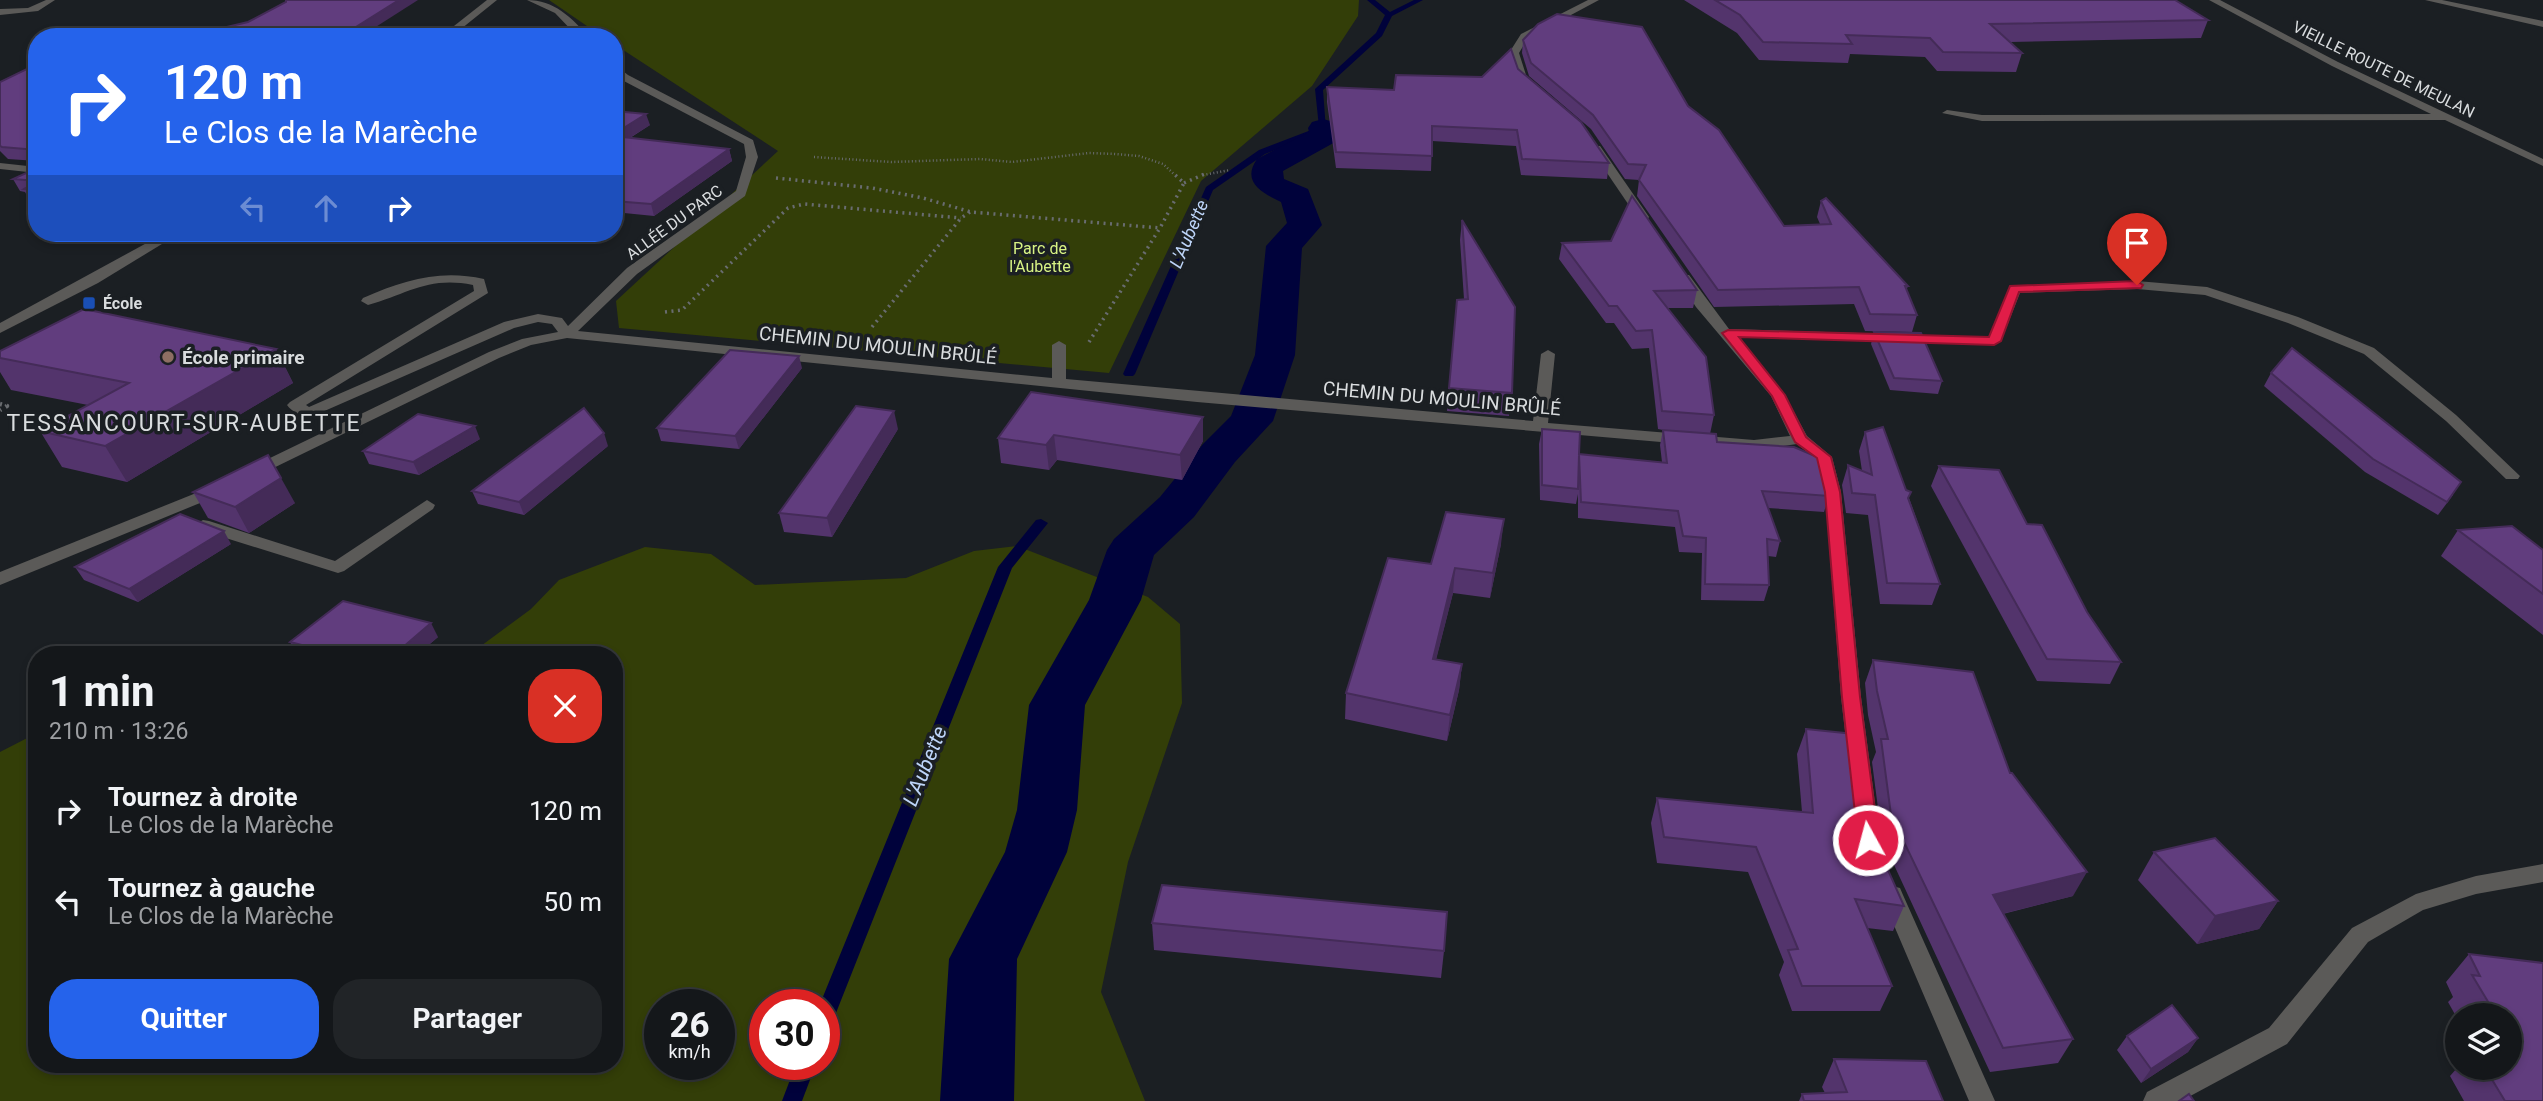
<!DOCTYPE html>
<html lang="fr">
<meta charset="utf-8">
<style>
body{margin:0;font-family:Roboto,sans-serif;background:#212427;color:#f1f3f6;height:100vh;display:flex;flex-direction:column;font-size:26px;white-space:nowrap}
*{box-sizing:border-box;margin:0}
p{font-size:23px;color:#9d9fa2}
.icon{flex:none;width:38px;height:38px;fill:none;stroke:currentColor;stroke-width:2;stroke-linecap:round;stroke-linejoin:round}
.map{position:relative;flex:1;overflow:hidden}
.side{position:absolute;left:28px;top:646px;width:595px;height:427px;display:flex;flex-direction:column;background:#14171a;border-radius:28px;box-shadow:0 4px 10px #0003,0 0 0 2px #333639}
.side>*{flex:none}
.banner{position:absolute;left:28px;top:28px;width:595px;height:214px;border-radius:28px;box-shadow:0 4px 10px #0003,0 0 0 2px #333639;background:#2563eb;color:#fff;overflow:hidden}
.tools{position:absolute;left:2445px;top:1003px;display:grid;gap:14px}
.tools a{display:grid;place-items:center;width:77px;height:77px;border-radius:50%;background:#14171a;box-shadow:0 4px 10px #0003,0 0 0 2px #333639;font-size:35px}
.speed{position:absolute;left:644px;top:989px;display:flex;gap:14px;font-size:35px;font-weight:700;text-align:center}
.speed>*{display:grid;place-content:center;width:91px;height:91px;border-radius:50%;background:#14171a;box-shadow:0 4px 10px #0003,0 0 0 2px #333639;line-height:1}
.speed small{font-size:18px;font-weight:400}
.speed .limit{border:10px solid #d22;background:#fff;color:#111}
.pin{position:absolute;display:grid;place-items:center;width:60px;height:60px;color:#fff;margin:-72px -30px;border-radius:50% 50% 50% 0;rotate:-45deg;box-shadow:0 0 7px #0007}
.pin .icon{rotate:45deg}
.me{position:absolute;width:77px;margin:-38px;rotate:353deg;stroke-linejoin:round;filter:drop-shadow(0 0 5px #0008)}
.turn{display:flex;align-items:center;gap:24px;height:147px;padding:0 21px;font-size:32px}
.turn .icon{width:91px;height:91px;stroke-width:2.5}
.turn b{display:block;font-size:49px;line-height:60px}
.lanes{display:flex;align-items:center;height:66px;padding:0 21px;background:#0003;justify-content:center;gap:35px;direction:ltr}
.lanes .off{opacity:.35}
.round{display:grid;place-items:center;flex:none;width:74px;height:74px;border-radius:28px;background:#212427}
.overview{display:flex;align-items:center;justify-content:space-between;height:119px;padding:0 21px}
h1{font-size:42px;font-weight:700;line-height:52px}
.button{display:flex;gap:14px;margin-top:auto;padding:14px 21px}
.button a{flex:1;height:80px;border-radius:28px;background:#2563eb;color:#fff;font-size:28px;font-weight:700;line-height:80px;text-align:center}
.button a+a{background:#212427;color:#f1f3f6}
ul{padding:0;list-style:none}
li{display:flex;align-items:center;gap:21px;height:91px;padding:0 21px}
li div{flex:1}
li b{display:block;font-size:26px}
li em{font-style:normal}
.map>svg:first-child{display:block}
.green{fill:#333e08;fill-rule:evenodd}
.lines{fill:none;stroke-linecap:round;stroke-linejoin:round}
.stream{fill:#00023b;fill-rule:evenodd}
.canal{fill:#00023b;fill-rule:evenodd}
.path-far2{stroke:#696c70;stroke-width:2.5;stroke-dasharray:1 2.5;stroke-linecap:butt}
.path-far1{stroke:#696c70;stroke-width:3.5;stroke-dasharray:2 4.5;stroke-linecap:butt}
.path{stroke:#696c70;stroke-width:4.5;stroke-dasharray:2 5;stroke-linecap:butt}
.minor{fill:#5b5a58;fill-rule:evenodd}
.wall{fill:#53346c}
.shaded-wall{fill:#442b58}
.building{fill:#613d7e;stroke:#442b58;stroke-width:2}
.route{fill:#e11d48;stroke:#92132f;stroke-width:2}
.transit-dot{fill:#1a4fb4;stroke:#1b1f23;stroke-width:2.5}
.education-dot{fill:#8d6e63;stroke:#1b1f23;stroke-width:2.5}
.labels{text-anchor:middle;stroke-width:7;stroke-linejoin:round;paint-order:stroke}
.far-street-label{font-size:16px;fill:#d9dcde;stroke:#1b1f23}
.far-park-label{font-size:16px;fill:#d7f284;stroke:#1b1f23}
.far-poi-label{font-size:16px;font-weight:bold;fill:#d9dcde;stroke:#1b1f23;text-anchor:start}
.far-water-label{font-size:18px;font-style:italic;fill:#bed5f9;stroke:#1b1f23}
.street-label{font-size:19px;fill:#d9dcde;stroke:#1b1f23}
.poi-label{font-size:19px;font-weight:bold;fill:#d9dcde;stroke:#1b1f23;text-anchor:start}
.water-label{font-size:21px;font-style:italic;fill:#bed5f9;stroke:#1b1f23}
.quarter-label{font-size:23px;letter-spacing:2px;fill:#d9dcde;stroke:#1b1f23}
</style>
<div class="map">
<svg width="2543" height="1101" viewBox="0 0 2543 1101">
<rect width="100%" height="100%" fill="#1b1f23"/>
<!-- green -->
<g class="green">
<polygon points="549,0 1359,0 1358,16 1312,86 1201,181 1109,373 619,328 616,301 778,151 614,44 614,37 603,37"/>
<path d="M 1017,546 L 1148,597 L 1180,624 L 1182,703 L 1128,862 L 1101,992 L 1145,1101 L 0,1101 L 0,752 L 37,733 L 37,1064 L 614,1064 L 614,654 L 470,654 L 531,609 L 559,580 L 645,547 L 711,554 L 755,585 L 906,578 L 974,551 ZM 660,1004 L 719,1004 L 719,1064 L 660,1064 ZM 824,1004 L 824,1064 L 765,1064 L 765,1004 Z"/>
</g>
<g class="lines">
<!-- stream -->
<g class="stream">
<polygon points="1367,0 1375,0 1390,12 1414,0 1423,0 1392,16 1382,36 1323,90 1326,130 1265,154 1213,190 1135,374 1133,376 1125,376 1123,374 1206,187 1259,150 1319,127 1315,89 1376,33 1385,15"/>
<polygon points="1041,519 1048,523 1012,568 834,1018 831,1024 824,1027 824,1004 820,1004 998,567 1036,520"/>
<polygon points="796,1064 816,1064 802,1101 782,1101"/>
</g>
<!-- canal -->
<path class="canal" d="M 1323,119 L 1334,122 L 1341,135 L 1337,141 L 1283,171 L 1284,179 L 1308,189 L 1322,225 L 1302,248 L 1295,355 L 1273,421 L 1235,462 L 1194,517 L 1154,555 L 1141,600 L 1085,705 L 1077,810 L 1067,852 L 1017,959 L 1014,1101 L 940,1101 L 949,959 L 1005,852 L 1017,810 L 1029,705 L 1089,600 L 1107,550 L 1114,539 L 1160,497 L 1203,444 L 1231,416 L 1255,355 L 1266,246 L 1287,223 L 1281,202 C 1262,193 1241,182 1257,159 L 1309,132 L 1308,128 L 1312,122 Z"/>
<!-- path-far2 -->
<g class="path-far2">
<polyline points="814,157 891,162 980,159 1012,162 1089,153 1115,154 1139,156 1163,164 1175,175"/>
<polyline points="1203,175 1230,170"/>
</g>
<!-- path-far1 -->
<g class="path-far1">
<polyline points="776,178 872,188 923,198 971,212 1160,228"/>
<polyline points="1184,183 1207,173"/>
<polyline points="665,312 682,310 788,208 804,204 961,218"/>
<polyline points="872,327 961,218 970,212"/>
<polyline points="1089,342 1160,228 1184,183 1173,173"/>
</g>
<!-- path -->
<polyline class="path" points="0,404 7,406 0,410"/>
<!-- minor -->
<g class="minor">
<polygon points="46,0 55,0 38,11 0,15 0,9 28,8"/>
<polygon points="487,0 497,0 451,37 440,37"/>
<path d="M 527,0 C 554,0 571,17 589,37 L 578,37 L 555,13 Z"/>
<polygon points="1588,0 1599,0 1528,38 1519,53 1527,78 1538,88 1529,90 1517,79 1509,53 1521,34"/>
<polygon points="2209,0 2220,0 2338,62 2543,159 2543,166 2445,120 1982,121 1942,113 1947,110 1982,115 2431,114 2332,66"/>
<polygon points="2425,0 2442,0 2543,21 2543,27"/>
<path d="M 614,64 L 628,75 L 753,140 L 758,157 L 745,196 L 637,274 L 578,331 L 1052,378 L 1052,345 L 1059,341 L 1066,345 L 1066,379 L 1533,421 L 1541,354 L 1548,350 L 1555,354 L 1548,423 L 1754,440 L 1790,436 L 1771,396 L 1696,307 L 1677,278 L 1679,275 L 1689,275 L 1729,329 L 1989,337 L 2010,286 L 2137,281 L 2207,287 L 2298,317 L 2374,348 L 2456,415 L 2520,476 L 2518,479 L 2506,479 L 2446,421 L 2364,354 L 2288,323 L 2205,295 L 2137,289 L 2020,293 L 2001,341 L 1994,345 L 1737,337 L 1783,392 L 1807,436 L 1832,457 L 1841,492 L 1861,697 L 1880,841 L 1877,847 L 1869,850 L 1861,847 L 1858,841 L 1841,697 L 1825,492 L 1816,459 L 1797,444 L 1754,450 L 1197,402 L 567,338 L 531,345 L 499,358 L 257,476 L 245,476 L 243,473 L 245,470 L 489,352 L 522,339 L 558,332 L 552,324 L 538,322 L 514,328 L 313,416 C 304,419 293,413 287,405 L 290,402 L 474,291 L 473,285 C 428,276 408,294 368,305 L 361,301 L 363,298 C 404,280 440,269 484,279 L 488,293 L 306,405 L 309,407 L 504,322 L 538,314 L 562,318 L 568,326 L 627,268 L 736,191 L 746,157 L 744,144 L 620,79 L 614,73 Z"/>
<polygon points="1592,146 1600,146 1649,217 1647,220 1639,220 1590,148"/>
<polygon points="0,163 37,167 37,173 0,169"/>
<polygon points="165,233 180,233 98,283 0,333 0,323"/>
<polygon points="216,485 224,490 222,494 0,585 0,572"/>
<polygon points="427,500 435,505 433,509 344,571 338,573 197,529 194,525 203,520 209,521 335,561"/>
<polygon points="2543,864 2543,882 2476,894 2423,910 2368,942 2287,1044 2181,1101 2143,1101 2147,1092 2269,1028 2352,928 2416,894 2476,876"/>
<polygon points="1892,886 1900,888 1903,895 1995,1101 1969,1101 1881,895 1884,888"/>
</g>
</g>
<!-- wall -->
<g class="wall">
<polygon points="1684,0 2175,0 2208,20 2201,38 2010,42 2022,53 2016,72 1937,71 1925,57 1850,54 1848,63 1759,60 1737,33"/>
<polygon points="1523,40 1688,106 1784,226 1820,224 1817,217 1821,201 1908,286 1906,291 1917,315 1912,332 1865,331 1854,304 1714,307 1637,196 1639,180 1625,179 1591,129 1529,76 1522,53"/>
<polygon points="37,64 37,161 8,159 0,151 0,82"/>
<polygon points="1518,69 1609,163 1607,179 1521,175 1516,146 1432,141 1431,171 1336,168 1327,102 1327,87 1394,90 1482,77"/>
<polygon points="614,111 650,125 630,138 729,149 732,161 654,216 614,212"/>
<polygon points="37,168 37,201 30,201 25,192 20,191 13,179"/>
<polygon points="1462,220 1512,393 1509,416 1447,411 1457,300 1464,299 1460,240"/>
<polygon points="1562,243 1697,290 1693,308 1668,308 1714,415 1710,434 1717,442 1829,496 1824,512 1768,508 1780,541 1776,557 1768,556 1769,585 1764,601 1701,600 1702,553 1679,552 1675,527 1578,518 1578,494 1576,504 1540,500 1539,444 1542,429 1579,454 1662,462 1660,445 1663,430 1658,429 1649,348 1632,349 1614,323 1606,323 1559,259"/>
<polygon points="1874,332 1942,381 1938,394 1890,390 1871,344"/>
<polygon points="276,349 293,383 127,482 62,467 40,431 88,405 11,390 0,372 0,351"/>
<polygon points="802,368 739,449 661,441 657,428"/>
<polygon points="2271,373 2453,495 2438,515 2365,472 2264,386"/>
<polygon points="1203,417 1203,441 1182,480 1057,460 1049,470 1001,463 998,438"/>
<polygon points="898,429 832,537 784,532 779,513"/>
<polygon points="1865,432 1909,498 1940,584 1932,605 1880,604 1868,515 1846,513 1842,485 1848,465 1862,471 1859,451"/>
<polygon points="480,439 419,475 369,464 363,451"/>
<polygon points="608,446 524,515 478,504 472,491"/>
<polygon points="1939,466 2027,524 2121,662 2110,684 2037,681 1931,486"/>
<polygon points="193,492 295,503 249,533 208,518"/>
<polygon points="2458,530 2543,550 2543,635 2441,556"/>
<polygon points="231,544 138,602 84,580 75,567"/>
<polygon points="1501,544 1490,598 1453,593 1436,659 1462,664 1459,690 1447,741 1345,719 1346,693 1431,564"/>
<polygon points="438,637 418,654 298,654 290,642"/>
<polygon points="1873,660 2010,773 2073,896 2003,914 2073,1039 2058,1063 1990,1072 1882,839 1872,762 1876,752 1868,715 1865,683"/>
<polygon points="1806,729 1864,816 1904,906 1893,931 1867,928 1892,986 1880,1011 1792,1011 1779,975 1784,962 1748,872 1657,863 1651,823 1657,798 1802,812 1797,754"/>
<polygon points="2154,852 2278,901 2259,929 2197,944 2138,880"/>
<polygon points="1152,923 1444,951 1441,978 1154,950"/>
<polygon points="2469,954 2543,963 2543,1101 2464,1101 2450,1076 2457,1068 2510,1068 2510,1015 2457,1015 2457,1018 2448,1002 2453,997 2446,982"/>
<polygon points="2127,1036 2198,1038 2188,1052 2141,1083 2117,1050"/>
<polygon points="1834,1059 1943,1101 1799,1101 1802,1094 1825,1093 1822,1087"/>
</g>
<!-- shaded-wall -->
<g class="shaded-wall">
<polygon points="399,0 418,0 360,37 348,32"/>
<polygon points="646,114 650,125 615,147 614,134"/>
<polygon points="729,149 732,161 654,216 651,204"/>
<polygon points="276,349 293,383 127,482 105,446"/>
<polygon points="799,356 802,368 739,449 735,436"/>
<polygon points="894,411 898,429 832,537 827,518"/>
<polygon points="1203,417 1203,441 1182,480 1180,455"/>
<polygon points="475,426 480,439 419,475 413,462"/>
<polygon points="604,433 608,446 524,515 519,502"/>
<polygon points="1054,435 1057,460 1049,470 1046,445"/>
<polygon points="281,478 295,503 249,533 235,507"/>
<polygon points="1504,519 1501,544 1490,598 1493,573"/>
<polygon points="224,531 231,544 138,602 129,589"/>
<polygon points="1455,568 1453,593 1430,684 1433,659"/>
<polygon points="431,623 438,637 418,654 395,654"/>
<polygon points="1462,664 1459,690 1447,741 1450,715"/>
<polygon points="2087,872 2073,896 1981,919 1993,895"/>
<polygon points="2278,901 2259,929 2197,944 2215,916"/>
<polygon points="2198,1038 2188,1052 2141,1083 2151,1069"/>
</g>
<!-- building -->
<g class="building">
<polygon points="286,0 399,0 348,32 516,34 513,37 94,37 110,29 214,30 248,22 286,2"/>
<polygon points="1715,0 2175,0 2208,20 1990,24 2022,53 1943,52 1930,38 1846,35 1852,44 1763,42 1740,15"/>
<polygon points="1557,14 1642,27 1688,106 1719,130 1784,226 1831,224 1821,201 1826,198 1908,286 1905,286 1917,315 1870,314 1859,287 1718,290 1639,180 1646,165 1628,164 1593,115 1531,63 1523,40 1538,24"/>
<polygon points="1511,49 1518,69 1581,122 1609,163 1522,159 1517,130 1432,126 1432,156 1336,152 1327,87 1394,90 1396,75 1482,77"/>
<polygon points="37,64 37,150 2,147 0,146 0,82"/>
<polygon points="614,111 646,114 614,134"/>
<polygon points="614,136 729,149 651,204 614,201"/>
<polygon points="37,168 37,181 13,179"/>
<polygon points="37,182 37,190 24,189"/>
<polygon points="1632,196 1697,290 1654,291 1706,357 1714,415 1662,411 1652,330 1636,331 1617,306 1609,306 1562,243 1611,241"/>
<polygon points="1462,220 1515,307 1512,393 1449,388 1457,300 1468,299"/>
<polygon points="84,309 276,349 105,446 40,431 129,383 0,358 0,351"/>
<polygon points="1874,332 1921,333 1942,381 1894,378"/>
<polygon points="2292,348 2461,482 2447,502 2373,459 2271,373"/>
<polygon points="730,350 799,356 735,436 657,428"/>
<polygon points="1031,392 1203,417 1180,455 1054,435 1046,445 998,438"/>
<polygon points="856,406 894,411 827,518 779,513"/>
<polygon points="584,408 604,433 519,502 472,491"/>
<polygon points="418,414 475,426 413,462 363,451"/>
<polygon points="1883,427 1906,490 1911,492 1908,498 1940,584 1887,583 1875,495 1852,493 1848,465 1872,475 1865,432"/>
<polygon points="1542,429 1580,432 1579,454 1667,463 1663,430 1716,434 1717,442 1794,447 1822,459 1829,496 1762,491 1780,541 1767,539 1769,585 1705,584 1706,538 1683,536 1678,511 1581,502 1579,455 1578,489 1542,485"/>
<polygon points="268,455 281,478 235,507 193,492"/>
<polygon points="1939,466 1999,470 2027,524 2042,525 2087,612 2121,662 2047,659"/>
<polygon points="1446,512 1504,519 1493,573 1455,568 1433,659 1462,664 1450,715 1346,693 1388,558 1431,564"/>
<polygon points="180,514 224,531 129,589 75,567"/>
<polygon points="2512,526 2543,550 2543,594 2458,530"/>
<polygon points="343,601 431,623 395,654 337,654 290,642"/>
<polygon points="1873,660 1973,672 2010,773 2012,773 2087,872 1993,895 2073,1039 2003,1048 1891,815 1881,739 1888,739 1877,691"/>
<polygon points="1806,729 1854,734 1864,816 1904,906 1855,899 1892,986 1802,986 1788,950 1798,949 1756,847 1664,837 1657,798 1813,813"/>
<polygon points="2215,838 2278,901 2215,916 2154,852"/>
<polygon points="1162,885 1447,912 1444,951 1152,923"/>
<polygon points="2469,954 2543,963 2543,1101 2505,1101 2485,1068 2510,1068 2510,1053 2519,1054 2510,1038 2510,1015 2496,1015 2472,975 2480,976"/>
<polygon points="2172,1005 2198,1038 2151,1069 2127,1036"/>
<polygon points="1834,1059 1926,1061 1943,1101 1804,1101 1802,1094 1847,1092"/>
<polygon points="2189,1094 2194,1101 2179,1101"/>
</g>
<!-- route -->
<polygon class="route" points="2137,281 2143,285 2141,288 2019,292 2001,341 1994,345 1739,337 1785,395 1806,437 1831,457 1840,492 1860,697 1879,840 1876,845 1868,848 1861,845 1858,840 1842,697 1825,492 1817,458 1795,442 1772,396 1722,333 1728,330 1989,337 2010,286"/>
<!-- markers -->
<rect class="transit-dot" x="82" y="296" width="14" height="14" rx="3.5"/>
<circle class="education-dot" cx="168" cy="357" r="7"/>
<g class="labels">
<!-- far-street labels -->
<g class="far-street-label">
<text transform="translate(2384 69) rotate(26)" y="6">VIEILLE ROUTE DE MEULAN</text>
<text transform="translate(674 222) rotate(-36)" y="6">ALLÉE DU PARC</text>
</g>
<!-- far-park labels -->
<g class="far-park-label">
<text x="1040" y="254">Parc de<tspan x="1040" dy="18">l'Aubette</tspan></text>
</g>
<!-- far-poi labels -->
<g class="far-poi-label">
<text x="103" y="309">École</text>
</g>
<!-- far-water labels -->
<g class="far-water-label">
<text transform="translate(1189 234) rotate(-67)" y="6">L'Aubette</text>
</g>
<!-- street labels -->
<g class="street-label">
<text transform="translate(878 345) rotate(6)" y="7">CHEMIN DU MOULIN BRÛLÉ</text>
<text transform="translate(1442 398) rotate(5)" y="7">CHEMIN DU MOULIN BRÛLÉ</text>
</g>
<!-- poi labels -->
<g class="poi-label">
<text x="182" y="364">École primaire</text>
</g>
<!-- water labels -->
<g class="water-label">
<text transform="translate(925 766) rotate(-68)" y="7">L'Aubette</text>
</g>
<!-- quarter labels -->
<g class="quarter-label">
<text x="184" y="431">TESSANCOURT-SUR-AUBETTE</text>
</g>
</g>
</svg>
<div class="tools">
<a><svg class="icon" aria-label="layers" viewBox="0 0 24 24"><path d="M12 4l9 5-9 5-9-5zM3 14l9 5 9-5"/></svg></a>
</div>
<div class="speed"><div>26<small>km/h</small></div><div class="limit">30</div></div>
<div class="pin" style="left:2137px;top:285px;background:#d93025"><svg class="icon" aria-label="arrive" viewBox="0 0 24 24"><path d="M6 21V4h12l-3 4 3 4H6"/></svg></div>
<svg class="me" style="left:1868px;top:840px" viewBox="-20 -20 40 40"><circle r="17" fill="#e11d48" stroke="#fff" stroke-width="3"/><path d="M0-11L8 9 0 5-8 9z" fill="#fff"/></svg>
<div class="banner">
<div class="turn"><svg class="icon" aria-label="right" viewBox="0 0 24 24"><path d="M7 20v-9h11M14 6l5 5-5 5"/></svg><div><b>120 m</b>Le Clos de la Marèche</div></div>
<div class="lanes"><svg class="icon off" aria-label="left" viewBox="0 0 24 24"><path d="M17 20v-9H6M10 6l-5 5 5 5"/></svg><svg class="icon off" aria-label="ahead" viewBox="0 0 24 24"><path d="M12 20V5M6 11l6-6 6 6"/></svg><svg class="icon" aria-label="right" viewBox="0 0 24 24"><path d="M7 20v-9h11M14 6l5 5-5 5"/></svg></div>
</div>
<section class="side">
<div class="overview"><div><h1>1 min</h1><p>210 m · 13:26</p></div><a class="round" style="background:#d93025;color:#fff"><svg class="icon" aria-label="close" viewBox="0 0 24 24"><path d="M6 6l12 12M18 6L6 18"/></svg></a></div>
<ul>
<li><svg class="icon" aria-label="right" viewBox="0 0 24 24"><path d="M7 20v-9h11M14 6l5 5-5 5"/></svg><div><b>Tournez à droite</b><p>Le Clos de la Marèche</p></div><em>120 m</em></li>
<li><svg class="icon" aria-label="left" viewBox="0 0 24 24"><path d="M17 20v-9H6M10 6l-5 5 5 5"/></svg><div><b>Tournez à gauche</b><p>Le Clos de la Marèche</p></div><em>50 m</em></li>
</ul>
<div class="button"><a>Quitter</a><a>Partager</a></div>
</section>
</div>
